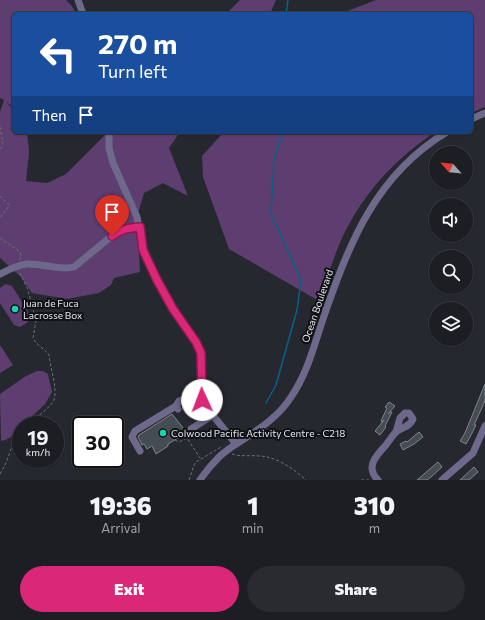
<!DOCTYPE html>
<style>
body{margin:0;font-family:Commissioner,sans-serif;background:#292b31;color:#f1f3f6;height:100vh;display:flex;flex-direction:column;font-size:15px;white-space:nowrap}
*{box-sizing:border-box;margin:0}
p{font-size:13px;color:#a0a2a6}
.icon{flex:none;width:22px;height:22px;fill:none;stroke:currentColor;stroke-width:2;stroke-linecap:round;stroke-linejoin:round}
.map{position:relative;height:480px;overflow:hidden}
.sheet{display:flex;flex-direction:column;background:#1c1e24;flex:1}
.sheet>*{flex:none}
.hud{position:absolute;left:12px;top:12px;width:461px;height:122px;border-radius:6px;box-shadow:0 1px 3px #0004,0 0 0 1px #3a3c41;background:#1a4fa0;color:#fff;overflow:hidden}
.needle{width:26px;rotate:297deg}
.buttons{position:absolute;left:429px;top:146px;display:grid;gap:8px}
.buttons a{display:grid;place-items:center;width:44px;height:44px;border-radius:50%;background:#1c1e24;box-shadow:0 1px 3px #0004,0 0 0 1px #3a3c41;font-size:20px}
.speed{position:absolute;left:12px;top:416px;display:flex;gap:8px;font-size:20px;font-weight:700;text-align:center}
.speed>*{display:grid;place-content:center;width:52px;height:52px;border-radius:50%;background:#1c1e24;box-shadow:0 1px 3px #0004,0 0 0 1px #3a3c41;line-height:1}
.speed small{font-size:10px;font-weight:400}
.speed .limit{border:2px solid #111;border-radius:6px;background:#fff;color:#111}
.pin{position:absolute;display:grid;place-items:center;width:34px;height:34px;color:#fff;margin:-41px -17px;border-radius:50% 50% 50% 0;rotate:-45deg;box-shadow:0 0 4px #0007}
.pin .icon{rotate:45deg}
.me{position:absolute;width:44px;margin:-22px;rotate:358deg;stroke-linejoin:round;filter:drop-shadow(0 0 3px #0008)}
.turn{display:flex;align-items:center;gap:14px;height:84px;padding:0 20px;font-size:18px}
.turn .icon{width:52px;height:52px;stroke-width:2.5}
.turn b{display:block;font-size:28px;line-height:34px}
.then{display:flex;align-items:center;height:38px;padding:0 20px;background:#0003;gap:8px;font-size:15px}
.eta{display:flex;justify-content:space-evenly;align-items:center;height:68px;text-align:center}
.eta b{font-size:24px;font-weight:800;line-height:28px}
.action{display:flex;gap:8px;margin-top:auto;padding:8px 20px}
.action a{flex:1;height:46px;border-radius:24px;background:#db2777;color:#fff;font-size:16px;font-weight:800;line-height:46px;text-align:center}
.action a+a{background:#292b31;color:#f1f3f6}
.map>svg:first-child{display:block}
.green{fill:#5e3d70}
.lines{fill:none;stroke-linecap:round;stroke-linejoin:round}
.stream{stroke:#066287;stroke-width:1.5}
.building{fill:#464c54;stroke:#7d848c}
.path{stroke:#6e7077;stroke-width:1;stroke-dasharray:3 2;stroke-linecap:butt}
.minor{stroke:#6e688a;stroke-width:7}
.route-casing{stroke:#8e194d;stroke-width:10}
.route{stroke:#db2777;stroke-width:7}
.poi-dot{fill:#15d5b3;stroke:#101115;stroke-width:1.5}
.labels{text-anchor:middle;stroke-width:4;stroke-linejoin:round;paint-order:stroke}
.poi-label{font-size:10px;fill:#e3e4ea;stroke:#101115;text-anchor:start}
.street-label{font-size:10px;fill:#e3e4ea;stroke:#101115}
</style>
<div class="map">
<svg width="485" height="480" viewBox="0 0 485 480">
<rect width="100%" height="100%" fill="#262830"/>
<!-- green -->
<g class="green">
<polygon points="0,0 66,0 71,5 77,14 14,14 14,107 6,102 14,110 14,132 27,132 29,152 26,181 47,183 66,174 108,132 180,132 169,148 188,196 163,183 144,193 137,217 140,272 114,278 111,285 99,293 67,299 32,293 21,277 0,258 0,112 4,100 0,98"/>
<polygon points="240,0 276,0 270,14 226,14"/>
<polygon points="376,0 485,0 485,107 471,113 471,14 340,14"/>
<path d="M 224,132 L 435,132 C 394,160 364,192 342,238 C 333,258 327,280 319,301 L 229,249 L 203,177 L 202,156 Z"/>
<path d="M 6,284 L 12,286 L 30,315 C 31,321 25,324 20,327 L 14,325 L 0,303 L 0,288 Z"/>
<polygon points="0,345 13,365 0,373"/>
<path d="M 37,371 L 43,371 L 48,374 L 52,392 L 45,404 L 23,425 L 21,425 L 21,427 C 15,433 10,440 1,441 L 0,394 L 26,376 Z"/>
</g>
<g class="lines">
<!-- stream -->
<g class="stream">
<polyline points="286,14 288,0"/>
<polyline points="266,403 276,385 297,310 301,280 271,214 274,159 283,132"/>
</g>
</g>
<!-- building -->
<g class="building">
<polygon points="485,384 485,401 474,425 476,425 470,437 466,444 460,441 465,433"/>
<polygon points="389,402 395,406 388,414 390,412 392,412 385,426 386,427 380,435 375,431 384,420 382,422 381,421 387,408 385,407"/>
<polygon points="172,414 184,429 186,433 185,435 182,437 181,436 168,444 168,446 156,454 152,446 147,449 144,444 142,445 138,437 139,435"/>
<polygon points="419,432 423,437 414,444 403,450 400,444 406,441 407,442"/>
<polygon points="438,462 442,467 431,477 427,480 417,480"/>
<polygon points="474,467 478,472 469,480 460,480"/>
</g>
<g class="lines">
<!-- path -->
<g class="path">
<polyline points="0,127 3,145 0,150"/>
<path d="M 0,196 L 9,205 C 7,211 2,213 0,219"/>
<polyline points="0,238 20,252 21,255 20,260"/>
<path d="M 20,273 L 28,290 L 36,321 L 33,338 C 38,347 44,348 49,355 C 50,367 59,392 53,402 C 46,411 35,418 27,425"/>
<polyline points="188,435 187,438 200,458"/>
<polyline points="175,440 179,442 187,438"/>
<path d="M 232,454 C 241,457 250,455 260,456 C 277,457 294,469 306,480"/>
<polyline points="0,474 6,463 14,441 21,432"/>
<polyline points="189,480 194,465 196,462 221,447"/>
<polyline points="361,480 369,480"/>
</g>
<!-- minor -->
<g class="minor">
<polyline points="78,0 83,14"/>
<polyline points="471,119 485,113"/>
<polyline points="109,132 109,148 113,163 137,217 143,250 173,309 196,342 201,353 202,400 211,413 236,444"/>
<path d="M 0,274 C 8,270 17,265 27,264 C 42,263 60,271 74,267 L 118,231 L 127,228 L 139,227"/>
<polyline points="178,409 176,406 179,401 184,400 187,403"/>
<polyline points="191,429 213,415"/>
<polyline points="140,451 132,437 135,431 176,406"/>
<path d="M 200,480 C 206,471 212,464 219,457 C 226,450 236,444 244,439 C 261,428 280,415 291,397 C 307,374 314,346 323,319 C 349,244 375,175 447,132"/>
<path d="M 378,480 C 365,467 376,456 386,445 C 389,441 392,436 396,432 C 402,427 410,427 413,419 L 409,413 L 405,413 L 400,418 L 396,432"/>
<polyline points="442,480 473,453 485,426"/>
</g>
</g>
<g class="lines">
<!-- route casing -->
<g class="route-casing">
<path id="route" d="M 112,236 C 121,229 129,228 140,227 L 143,250 L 157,280 L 173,309 L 196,342 L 201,353 L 202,400"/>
</g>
<!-- route -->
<use href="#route" class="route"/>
</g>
<!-- markers -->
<g class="poi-dot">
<circle cx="15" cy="309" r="4"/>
<circle cx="163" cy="433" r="4"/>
</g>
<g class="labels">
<!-- poi labels -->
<g class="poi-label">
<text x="23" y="307">Juan de Fuca<tspan x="23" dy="12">Lacrosse Box</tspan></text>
<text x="171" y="437">Colwood Pacific Activity Centre - C218</text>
</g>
<!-- street labels -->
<g class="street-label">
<text transform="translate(317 306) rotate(-71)" y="4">Ocean Boulevard</text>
</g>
</g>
</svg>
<div class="buttons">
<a><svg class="needle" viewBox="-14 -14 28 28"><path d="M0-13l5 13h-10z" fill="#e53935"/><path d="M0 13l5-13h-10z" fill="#a0a2a6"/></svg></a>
<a><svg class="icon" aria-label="sound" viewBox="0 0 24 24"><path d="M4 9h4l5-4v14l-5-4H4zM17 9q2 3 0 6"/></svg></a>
<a><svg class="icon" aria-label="search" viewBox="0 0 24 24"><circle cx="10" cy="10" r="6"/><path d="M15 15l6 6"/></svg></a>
<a><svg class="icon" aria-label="layers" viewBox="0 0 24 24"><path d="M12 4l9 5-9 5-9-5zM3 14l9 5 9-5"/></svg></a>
</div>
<div class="speed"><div>19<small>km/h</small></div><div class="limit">30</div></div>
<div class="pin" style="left:112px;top:236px;background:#d93025"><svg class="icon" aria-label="arrive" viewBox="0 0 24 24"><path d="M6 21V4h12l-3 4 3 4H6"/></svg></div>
<svg class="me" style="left:202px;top:400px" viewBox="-20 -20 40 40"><circle r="19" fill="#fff"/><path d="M0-13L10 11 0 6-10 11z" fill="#db2777"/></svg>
<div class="hud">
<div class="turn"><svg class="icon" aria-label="left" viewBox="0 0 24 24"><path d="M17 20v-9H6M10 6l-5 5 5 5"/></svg><div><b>270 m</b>Turn left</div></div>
<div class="then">Then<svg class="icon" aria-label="arrive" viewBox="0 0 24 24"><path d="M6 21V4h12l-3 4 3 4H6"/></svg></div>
</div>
</div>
<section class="sheet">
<div class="eta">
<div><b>19:36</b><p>Arrival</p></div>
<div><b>1</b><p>min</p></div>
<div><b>310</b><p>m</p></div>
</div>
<div class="action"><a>Exit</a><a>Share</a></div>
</section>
